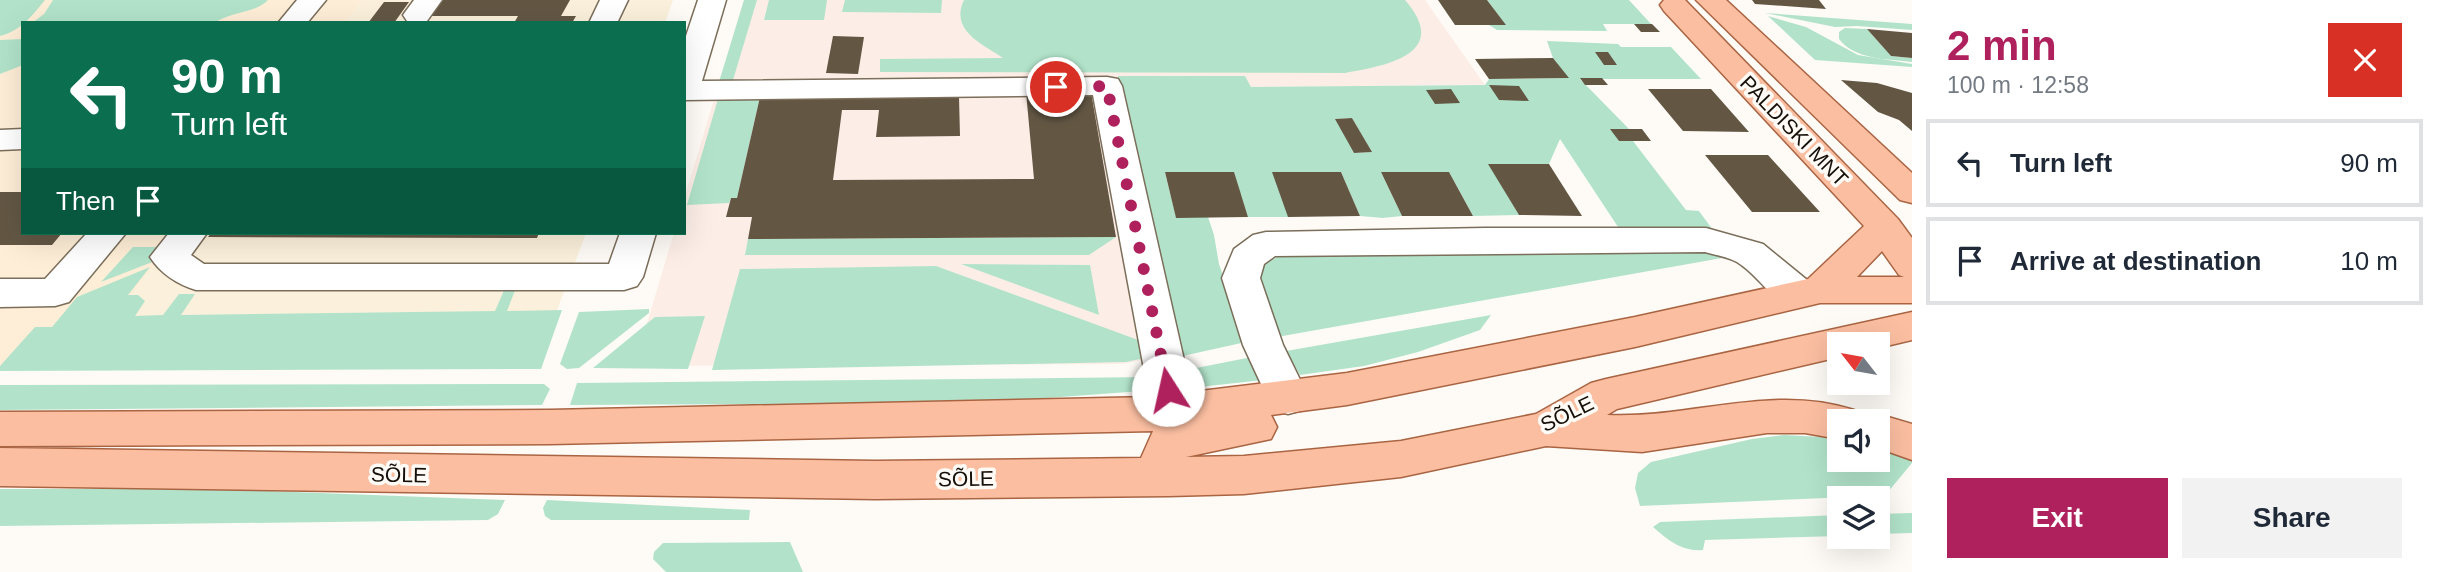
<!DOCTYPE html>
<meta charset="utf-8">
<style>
body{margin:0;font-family:Helvetica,sans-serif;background:#f2f2f3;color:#1f2937;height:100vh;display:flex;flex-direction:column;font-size:26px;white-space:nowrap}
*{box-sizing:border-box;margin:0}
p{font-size:23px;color:#747a83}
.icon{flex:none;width:38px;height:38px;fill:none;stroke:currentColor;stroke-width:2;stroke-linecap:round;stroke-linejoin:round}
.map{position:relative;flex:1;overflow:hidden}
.sheet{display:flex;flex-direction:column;background:#fff;width:525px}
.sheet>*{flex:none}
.top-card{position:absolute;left:21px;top:21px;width:665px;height:214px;border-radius:0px;box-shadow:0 7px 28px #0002;background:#0b6e4f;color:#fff;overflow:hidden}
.needle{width:46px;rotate:301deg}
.buttons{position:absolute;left:1827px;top:332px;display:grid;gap:14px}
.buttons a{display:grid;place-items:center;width:63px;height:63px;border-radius:0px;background:#fff;box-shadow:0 7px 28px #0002;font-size:35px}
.pin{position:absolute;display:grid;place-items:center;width:60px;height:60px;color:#fff;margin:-30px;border:4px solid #fff;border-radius:50%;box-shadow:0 2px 7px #0007}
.me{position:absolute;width:77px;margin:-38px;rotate:350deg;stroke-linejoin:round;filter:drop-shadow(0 0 5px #0008)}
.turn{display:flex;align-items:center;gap:24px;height:147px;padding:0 35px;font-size:32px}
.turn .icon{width:91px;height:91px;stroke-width:2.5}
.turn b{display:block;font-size:49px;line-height:60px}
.then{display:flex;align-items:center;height:66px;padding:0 35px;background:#0003;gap:14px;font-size:26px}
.round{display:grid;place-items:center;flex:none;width:74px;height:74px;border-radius:0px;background:#f2f2f3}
.summary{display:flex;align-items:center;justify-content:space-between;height:119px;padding:0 35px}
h1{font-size:42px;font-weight:600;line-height:52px;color:#ae215d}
.primary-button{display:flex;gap:14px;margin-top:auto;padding:14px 35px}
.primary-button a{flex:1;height:80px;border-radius:0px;background:#ae215d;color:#fff;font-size:28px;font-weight:600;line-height:80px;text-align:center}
.primary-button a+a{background:#f2f2f3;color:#1f2937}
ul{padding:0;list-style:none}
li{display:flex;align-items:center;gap:21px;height:88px;margin:0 14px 10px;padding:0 21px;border:4px solid #e0e1e3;border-radius:0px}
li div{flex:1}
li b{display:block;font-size:26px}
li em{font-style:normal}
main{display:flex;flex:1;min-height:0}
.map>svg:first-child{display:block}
.commercial{fill:#fbf0db}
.built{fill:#feeed7}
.education{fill:#fceee7}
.green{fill:#b2e3ca;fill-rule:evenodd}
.building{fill:#635744}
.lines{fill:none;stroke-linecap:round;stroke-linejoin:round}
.minor-casing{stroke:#7b6e5a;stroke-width:3}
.major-casing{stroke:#a96543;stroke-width:3}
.minor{fill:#fff;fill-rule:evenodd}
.major{fill:#fbbea1;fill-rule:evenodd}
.route{stroke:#ae215d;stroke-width:12;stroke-dasharray:0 21.6}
.labels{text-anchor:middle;stroke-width:7;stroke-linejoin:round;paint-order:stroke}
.street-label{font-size:21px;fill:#151009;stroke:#fefbf6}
</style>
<main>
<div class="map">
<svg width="1912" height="572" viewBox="0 0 1912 572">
<rect width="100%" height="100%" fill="#fefbf6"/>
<!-- commercial -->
<g class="commercial">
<polygon points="363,0 673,0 665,23 345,23"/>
<polygon points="180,233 586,233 538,361 76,364"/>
</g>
<!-- built -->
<polygon class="built" points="0,0 363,0 345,23 23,23 23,233 180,233 76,364 0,365"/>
<!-- education -->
<polygon class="education" points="744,0 1425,0 1485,85 1250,87 1245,76 1119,76 1182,354 1122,364 634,366 674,233 684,233 684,199"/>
<!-- green -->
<g class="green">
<path d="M 0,0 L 45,0 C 32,16 20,31 0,36 Z"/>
<path d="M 53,0 L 268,0 C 256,13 230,12 214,23 L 32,23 L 44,14 Z"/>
<polygon points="744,0 757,0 733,80 719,82"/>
<polygon points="769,0 827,0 824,20 764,20"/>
<polygon points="845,0 942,0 941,13 842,12"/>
<path d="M 964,0 L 1405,0 C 1452,54 1386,66 1345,73 L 880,72 L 880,59 L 1003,58 C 984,45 949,31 964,0 Z"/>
<polygon points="1487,0 1629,0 1651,24 1603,24 1607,31 1497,30 1489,25 1505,24"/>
<polygon points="1765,13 1912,24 1912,30 1857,26 1835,27"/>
<polygon points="1768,16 1806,27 1858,55 1912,64 1912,67 1815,60"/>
<path d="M 1845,28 L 1867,29 L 1891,56 L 1912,58 L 1912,62 C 1888,59 1855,60 1839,39 L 1839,32 Z"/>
<polygon points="23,39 23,65 0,74 0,40"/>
<path d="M 1547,41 L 1618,44 L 1621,47 L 1671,47 L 1701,79 L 1580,79 L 1629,129 L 1611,129 L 1619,141 L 1633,141 L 1686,210 L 1699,211 L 1713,230 L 1620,230 L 1560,139 L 1549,164 L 1489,164 L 1519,215 L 1473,216 L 1449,172 L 1381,172 L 1402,216 L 1383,218 L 1360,216 L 1341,172 L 1288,217 L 1248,217 L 1233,172 L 1165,173 L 1176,217 L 1208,217 L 1214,235 L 1219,264 L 1246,342 L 1178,357 L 1179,337 L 1118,76 L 1245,76 L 1251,87 L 1485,85 L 1489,79 L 1568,78 L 1553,58 ZM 1352,118 L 1371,151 L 1371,152 L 1354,153 L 1336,119 Z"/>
<polygon points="760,97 737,198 731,198 729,203 687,205 718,99"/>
<polygon points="1116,237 1089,255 745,255 748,239"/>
<polygon points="133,247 165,247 155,261 101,282"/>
<polygon points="1713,250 1724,253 1722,258 1277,337 1258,275 1265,263 1290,251"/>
<polygon points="961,264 1090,265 1099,315"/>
<polygon points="936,266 1141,341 1145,358 1126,362 712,370 740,269"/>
<polygon points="150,267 128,295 138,295 145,301 135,316 163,315 179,294 195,294 181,315 495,311 506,286 517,285 507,311 562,310 541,369 0,371 0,366 35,327 52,327 77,297"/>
<polygon points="649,309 649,313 579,368 567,369 560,364 579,312"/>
<polygon points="1491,315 1480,330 1418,352 1364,366 1300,375 1286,351"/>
<polygon points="705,316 688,369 593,368 655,317"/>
<polygon points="1252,357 1263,380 1181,389 1176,372"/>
<polygon points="1150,377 1156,390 979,403 570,405 577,383"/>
<polygon points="544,384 550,389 542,405 0,410 0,385"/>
<polygon points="1784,435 1839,438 1839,460 1878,460 1878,447 1912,458 1912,463 1887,493 1873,496 1640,506 1635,488 1638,473 1651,462 1752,439"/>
<polygon points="0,489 214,489 505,500 498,514 488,520 0,526"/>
<polygon points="547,500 750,510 749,520 551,520 545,516 543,508"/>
<polygon points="1912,513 1912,533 1878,534 1878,514"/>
<path d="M 1839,515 L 1839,536 L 1705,540 L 1703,550 C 1682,552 1668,540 1653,527 L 1660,522 Z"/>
<polygon points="790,542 803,572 666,572 653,559 654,552 663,543"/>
</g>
<!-- building -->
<g class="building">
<polygon points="441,0 570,0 561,16 576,16 572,23 514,23 518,16 430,16"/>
<polygon points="1438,0 1487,0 1506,25 1455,25"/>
<polygon points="1752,0 1819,0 1826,9 1755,4"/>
<polygon points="384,2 409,2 394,23 368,23"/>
<polygon points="1634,24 1652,24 1660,32 1641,32"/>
<polygon points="1867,29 1912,33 1912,58 1891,56"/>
<polygon points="833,36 864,37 858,74 826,73"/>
<polygon points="1595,52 1608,52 1617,65 1604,65"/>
<polygon points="1553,58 1569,78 1489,79 1475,59"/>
<polygon points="1580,78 1602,78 1608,85 1585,85"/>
<polygon points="1841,80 1877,83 1912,93 1912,131 1899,120 1878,112"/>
<polygon points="1489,85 1519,86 1529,101 1499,100"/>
<polygon points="1451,89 1460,103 1435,104 1426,90"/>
<polygon points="1648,89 1711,89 1749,132 1683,131"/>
<polygon points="1026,92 1091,92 1116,237 748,239 752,217 726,217 731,198 737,198 760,97 959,97 960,136 876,137 879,110 842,110 833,180 1034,179"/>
<polygon points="1352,118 1372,152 1354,153 1335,119"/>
<polygon points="1610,129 1642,129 1651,141 1619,141"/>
<polygon points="1705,155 1768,155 1820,212 1752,212"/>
<polygon points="1488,164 1549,164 1582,216 1519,215"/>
<polygon points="1165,172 1234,172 1248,217 1176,218"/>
<polygon points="1272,172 1341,172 1360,216 1288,217"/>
<polygon points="1381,172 1449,172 1473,216 1402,216"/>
<polygon points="0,192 23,192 23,233 62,233 52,245 0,245"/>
<polygon points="211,233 539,233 537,238 208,237"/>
</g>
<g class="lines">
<!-- minor casing -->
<g class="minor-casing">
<g id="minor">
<polygon points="297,0 326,0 307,23 278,23"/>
<polygon points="414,0 442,0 427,21 407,21 403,15"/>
<polygon points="600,0 628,0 617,23 589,23"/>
<polygon points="698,0 726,0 702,81 1107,77 1118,79 1122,86 1186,369 1193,412 1186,424 1171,429 1156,424 1149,412 1144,369 1093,95 684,100 684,42"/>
<polygon points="23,129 23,149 0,150 0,130"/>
<path d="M 1485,228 L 1706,228 L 1763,244 L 1812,284 L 1817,294 L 1812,304 C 1775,314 1764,278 1737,262 C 1728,257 1715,255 1705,252 L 1275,256 L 1264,264 L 1260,278 L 1283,345 L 1309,398 L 1303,410 L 1288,414 L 1273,410 L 1243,345 L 1222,278 L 1234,249 L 1253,235 L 1266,232 Z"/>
<polygon points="87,233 126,233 69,302 55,306 0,307 0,279 45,279"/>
<path d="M 169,233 L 207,233 L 191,255 L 204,264 L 609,264 L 620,233 L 656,233 L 643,277 L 637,286 L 624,290 L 196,290 C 178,285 160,273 150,257 Z"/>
</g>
</g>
<!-- major casing -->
<g class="major-casing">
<g id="major">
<path d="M 1664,0 L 1685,0 L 1898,219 L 1912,238 L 1912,303 L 1820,303 L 1635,347 L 1347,405 L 1271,415 L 1277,427 L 1271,439 L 1186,457 L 1244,456 L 1401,441 L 1536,414 L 1591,383 L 1606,379 L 1912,312 L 1912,340 L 1878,348 L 1878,345 L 1839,345 L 1839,357 L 1617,409 L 1607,415 C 1690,419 1773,383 1854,410 L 1861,422 L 1839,422 L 1839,439 L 1805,433 L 1767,433 L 1642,452 L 1546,446 L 1401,477 L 1244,494 L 1169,496 L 875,499 L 0,486 L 0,448 L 875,461 L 1141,458 L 1153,431 L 550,444 L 0,446 L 0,412 L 550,410 L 1151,397 L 1347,373 L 1635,317 L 1808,279 L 1864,226 L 1664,11 L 1660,5 ZM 1882,251 L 1899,275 L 1904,277 L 1857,277 Z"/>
<polygon points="1696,0 1726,0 1912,173 1912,203 1900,200"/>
<polygon points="1878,414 1912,424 1912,460 1878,448 1878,422 1861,422"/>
</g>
</g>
<!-- minor -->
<use href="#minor" class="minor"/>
<!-- major -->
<use href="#major" class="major"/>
</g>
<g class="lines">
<!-- route -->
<polyline class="route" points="1056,87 1107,86 1168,390"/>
</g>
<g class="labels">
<!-- street labels -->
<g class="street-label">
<text transform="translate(1794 131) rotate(46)" y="7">PALDISKI MNT</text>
<text transform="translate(1567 414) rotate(-26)" y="7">SÕLE</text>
<text transform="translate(399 475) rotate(1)" y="7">SÕLE</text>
<text transform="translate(966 479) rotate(-1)" y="7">SÕLE</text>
</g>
</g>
</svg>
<div class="buttons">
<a><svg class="needle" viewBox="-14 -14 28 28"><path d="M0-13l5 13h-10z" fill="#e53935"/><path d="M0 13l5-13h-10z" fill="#747a83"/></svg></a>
<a><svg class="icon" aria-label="sound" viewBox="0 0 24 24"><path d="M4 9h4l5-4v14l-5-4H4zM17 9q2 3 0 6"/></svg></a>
<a><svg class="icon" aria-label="layers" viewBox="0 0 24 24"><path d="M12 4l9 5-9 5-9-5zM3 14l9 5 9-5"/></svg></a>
</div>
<div class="pin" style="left:1056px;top:87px;background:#d93025"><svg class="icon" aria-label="arrive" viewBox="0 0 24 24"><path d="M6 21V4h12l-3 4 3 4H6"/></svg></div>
<svg class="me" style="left:1168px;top:390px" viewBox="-20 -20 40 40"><circle r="19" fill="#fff"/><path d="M0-13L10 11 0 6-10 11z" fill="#ae215d"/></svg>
<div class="top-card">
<div class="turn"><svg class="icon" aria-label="left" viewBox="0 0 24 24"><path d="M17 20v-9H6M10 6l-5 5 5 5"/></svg><div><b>90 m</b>Turn left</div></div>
<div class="then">Then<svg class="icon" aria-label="arrive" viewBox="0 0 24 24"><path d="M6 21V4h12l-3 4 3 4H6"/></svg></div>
</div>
</div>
<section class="sheet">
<div class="summary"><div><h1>2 min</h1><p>100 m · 12:58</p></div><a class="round" style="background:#d93025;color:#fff"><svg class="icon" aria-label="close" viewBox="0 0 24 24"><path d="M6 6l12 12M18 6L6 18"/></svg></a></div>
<ul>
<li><svg class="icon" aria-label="left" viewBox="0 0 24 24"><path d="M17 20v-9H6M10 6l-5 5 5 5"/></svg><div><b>Turn left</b></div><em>90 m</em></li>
<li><svg class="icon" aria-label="arrive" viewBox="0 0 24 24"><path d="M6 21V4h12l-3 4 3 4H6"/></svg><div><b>Arrive at destination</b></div><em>10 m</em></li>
</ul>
<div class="primary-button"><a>Exit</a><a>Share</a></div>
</section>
</main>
